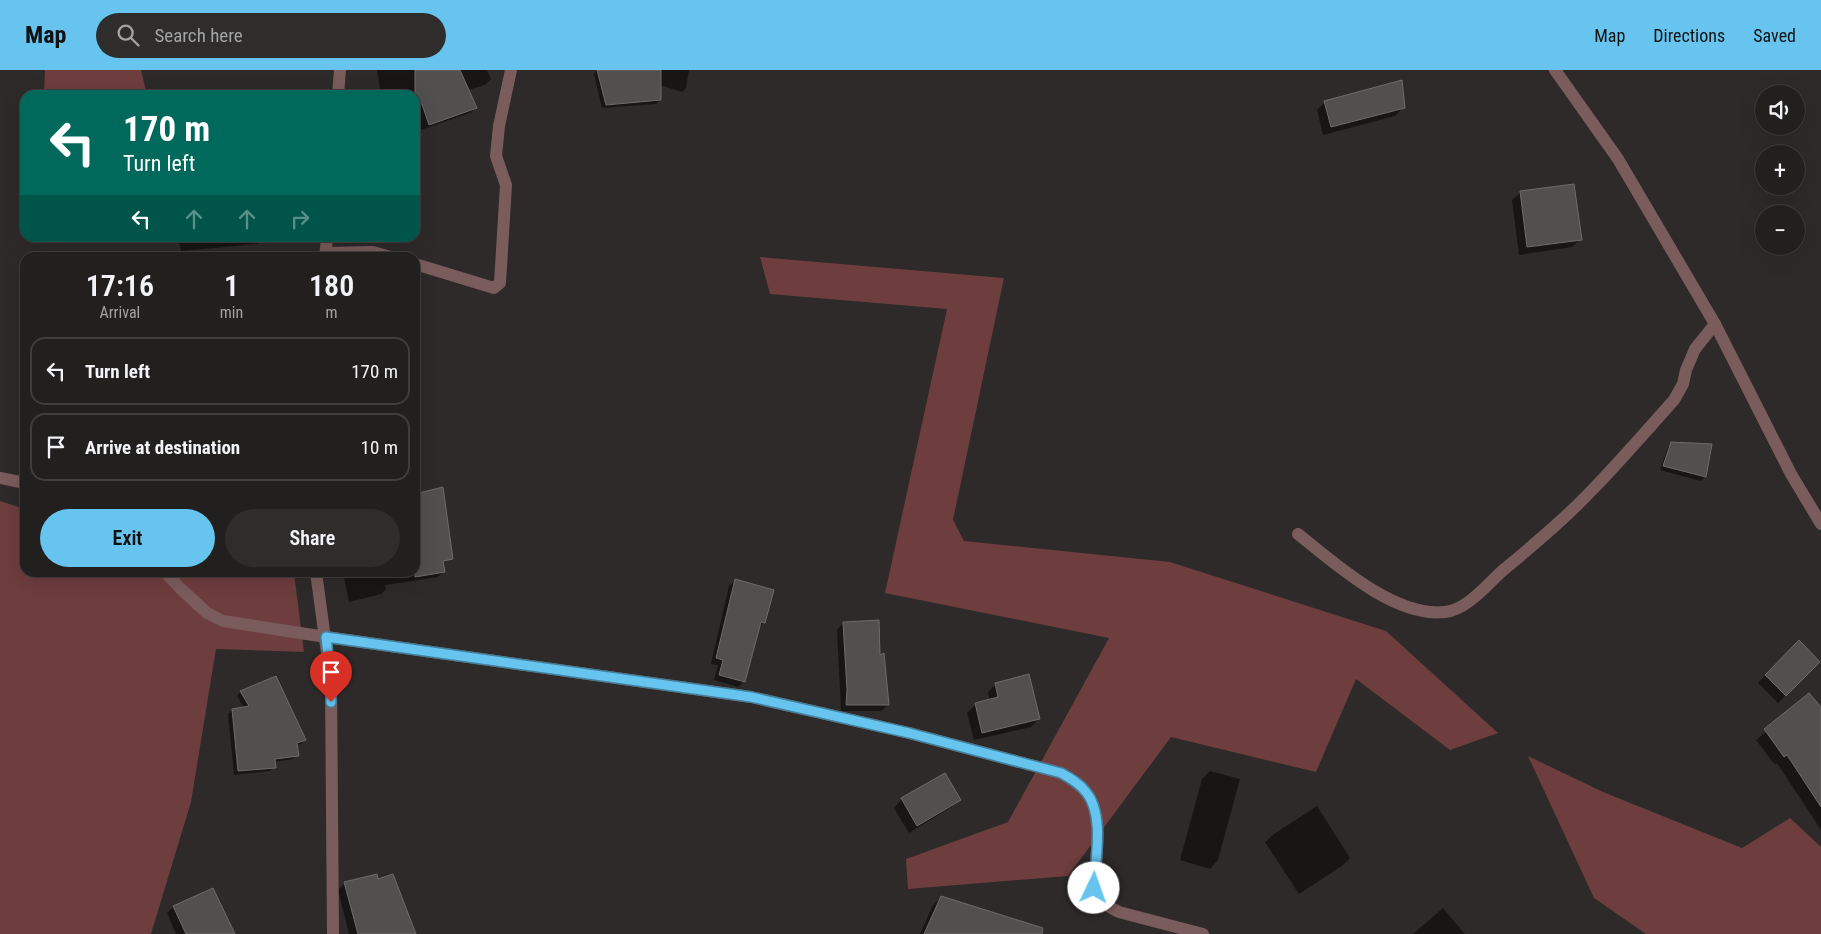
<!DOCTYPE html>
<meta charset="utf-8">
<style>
body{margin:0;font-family:"Roboto Condensed",sans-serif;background:#2e2d2c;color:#f1f3f6;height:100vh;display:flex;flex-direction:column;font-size:19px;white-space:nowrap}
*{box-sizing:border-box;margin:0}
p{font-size:16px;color:#a2a3a4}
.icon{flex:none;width:28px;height:28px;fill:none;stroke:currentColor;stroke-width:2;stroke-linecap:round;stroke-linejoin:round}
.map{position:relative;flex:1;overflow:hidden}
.panel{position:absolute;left:20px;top:182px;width:400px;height:325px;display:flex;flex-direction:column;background:#22201f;border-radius:15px;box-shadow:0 5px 20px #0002,0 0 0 1px #3f3e3d}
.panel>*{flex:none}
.guide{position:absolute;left:20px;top:20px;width:400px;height:152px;border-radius:15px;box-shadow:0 5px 20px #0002,0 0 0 1px #3f3e3d;background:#00695c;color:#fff;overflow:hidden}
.buttons{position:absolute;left:1755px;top:15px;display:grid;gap:10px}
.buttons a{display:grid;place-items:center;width:50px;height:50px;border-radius:50%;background:#22201f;box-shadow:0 5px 20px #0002,0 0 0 1px #3f3e3d;font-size:25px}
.pin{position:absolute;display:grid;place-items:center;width:42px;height:42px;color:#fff;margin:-51px -21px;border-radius:50% 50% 50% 0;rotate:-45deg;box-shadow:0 0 5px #0007}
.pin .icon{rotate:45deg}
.me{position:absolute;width:55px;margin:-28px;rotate:3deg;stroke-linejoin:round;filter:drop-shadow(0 0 4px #0008)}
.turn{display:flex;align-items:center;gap:18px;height:105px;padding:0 20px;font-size:22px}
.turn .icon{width:65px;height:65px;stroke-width:2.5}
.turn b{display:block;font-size:35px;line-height:42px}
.lanes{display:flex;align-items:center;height:48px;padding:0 20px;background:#0003;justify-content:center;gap:25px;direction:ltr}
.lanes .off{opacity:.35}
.eta{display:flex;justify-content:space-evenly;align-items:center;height:85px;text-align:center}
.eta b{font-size:30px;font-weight:600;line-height:35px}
.primary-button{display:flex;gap:10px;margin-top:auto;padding:10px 20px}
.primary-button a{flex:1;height:58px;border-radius:30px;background:#66c4ef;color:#111;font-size:20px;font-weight:600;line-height:58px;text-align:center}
.primary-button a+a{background:#2e2d2c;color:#f1f3f6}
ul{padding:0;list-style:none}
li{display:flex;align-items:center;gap:15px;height:68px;margin:0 10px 8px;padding:0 10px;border:2px solid #3f3e3d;border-radius:15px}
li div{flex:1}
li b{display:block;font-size:19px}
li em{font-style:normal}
header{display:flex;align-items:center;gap:30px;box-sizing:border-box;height:70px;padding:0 25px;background:#66c4ef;color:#111}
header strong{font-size:24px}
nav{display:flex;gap:28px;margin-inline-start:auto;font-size:18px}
.search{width:350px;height:45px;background:#2e2d2c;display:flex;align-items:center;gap:12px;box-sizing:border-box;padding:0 18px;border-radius:28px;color:#a2a3a4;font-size:19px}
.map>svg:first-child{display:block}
.green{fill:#6e3d3e}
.shadow{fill:#0007}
.building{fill:#524f4f;stroke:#6e6b6b}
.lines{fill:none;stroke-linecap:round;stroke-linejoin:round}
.minor{stroke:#7b5c5c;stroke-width:12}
.route-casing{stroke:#427f9b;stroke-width:12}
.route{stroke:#66c4ef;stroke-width:9}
</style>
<header>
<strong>Map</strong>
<div class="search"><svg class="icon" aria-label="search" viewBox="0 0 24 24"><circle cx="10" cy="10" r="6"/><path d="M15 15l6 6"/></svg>Search here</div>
<nav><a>Map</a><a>Directions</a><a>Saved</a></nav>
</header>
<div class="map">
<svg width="1821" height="864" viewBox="0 0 1821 864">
<rect width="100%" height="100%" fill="#2d2a29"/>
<!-- green -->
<g class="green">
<polygon points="45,0 141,0 147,25 44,25"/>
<polygon points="760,187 1004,208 953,450 964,471 1170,492 1386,561 1498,663 1450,680 1356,609 1316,702 1171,667 1068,806 908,819 906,789 1008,752 1109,568 885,523 947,239 770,224"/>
<polygon points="0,431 25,439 25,502 294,503 304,582 216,579 191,732 151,864 0,864"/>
<polygon points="1528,686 1603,722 1742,778 1790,748 1821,777 1821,864 1646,864 1594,828"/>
</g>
<!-- shadow -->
<g class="shadow">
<polygon points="377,0 487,0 491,9 485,15 468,20 476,38 470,43 418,61 415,61 415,25 381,25"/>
<polygon points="597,0 689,0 686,18 682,22 660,15 660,30 656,34 602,38 594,4"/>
<polygon points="1325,32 1403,38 1395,46 1323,65 1317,40"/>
<polygon points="1521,122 1581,169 1572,177 1519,185 1512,130"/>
<polygon points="178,168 264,168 257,174 181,181"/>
<polygon points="1672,373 1705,407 1701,411 1660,400 1668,377"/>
<polygon points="415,425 438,467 443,502 438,507 385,515 386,519 381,524 349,532 343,502 415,502"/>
<polygon points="735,511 764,552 759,558 744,611 738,617 714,610 718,595 711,594 729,516"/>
<polygon points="843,553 879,586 883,585 888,635 881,641 841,641 837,560"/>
<polygon points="1799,572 1819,592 1778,633 1758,613"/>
<polygon points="276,607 304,670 301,674 296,675 297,685 293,689 274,692 274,697 270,701 234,705 228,644 232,640 244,638 237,626 240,622"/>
<polygon points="996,614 1039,648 1031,657 974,670 967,643 976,634 990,631 988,622"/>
<polygon points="1809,625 1821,639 1821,760 1777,693 1775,695 1756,670"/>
<polygon points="1210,701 1240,709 1218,790 1210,799 1180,790 1202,709"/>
<polygon points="902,729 959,729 951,737 909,763 894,738"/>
<polygon points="1317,736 1350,788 1342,796 1299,824 1265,772 1274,764"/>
<polygon points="377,810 415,864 349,864 338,820 345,813"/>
<polygon points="212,819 234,864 176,864 167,843 173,837"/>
<polygon points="941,827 1009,864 920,864 933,835"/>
<polygon points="1443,838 1465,864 1413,864"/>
</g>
<!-- building -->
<g class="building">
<polygon points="415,0 460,0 477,38 429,55 422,34 415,37"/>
<polygon points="597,0 661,0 661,30 606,35"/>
<polygon points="1402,10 1405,38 1331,57 1324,31"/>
<polygon points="1574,114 1582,170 1527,177 1520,121"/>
<polygon points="1671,372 1712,374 1706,407 1663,396"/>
<polygon points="443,417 453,489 443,491 445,502 415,507 415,424"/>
<polygon points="735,509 774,520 765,553 761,552 745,612 719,605 723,590 716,588"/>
<polygon points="879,550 880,585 884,583 889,635 846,635 847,620 843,552"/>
<polygon points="1799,570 1820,592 1786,626 1765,605"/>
<polygon points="1029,604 1040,649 982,663 975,633 998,627 995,613"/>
<polygon points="276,606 306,670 297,673 299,686 275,689 276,698 238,701 232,639 249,636 240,621"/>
<polygon points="1809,623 1821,637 1821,737 1787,685 1784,687 1764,659"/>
<polygon points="945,703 961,730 917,756 901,728"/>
<polygon points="377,804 378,809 393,804 416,864 358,864 344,812"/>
<polygon points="213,818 235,864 186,864 173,836"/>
<polygon points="941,826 1043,858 1042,864 924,864"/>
</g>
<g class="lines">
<!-- minor -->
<g class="minor">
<polyline points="1555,0 1618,89 1715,254 1791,404 1821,454"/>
<polyline points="338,25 340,0"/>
<polyline points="326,183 373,182 394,188"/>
<polyline points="325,188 327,168"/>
<polyline points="415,194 494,218 500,213 506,115 496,86 499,56 511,0"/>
<polyline points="0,408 25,413"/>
<path d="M 1298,464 C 1334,493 1395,548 1445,542 C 1466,540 1485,517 1500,503 C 1532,476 1566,448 1595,417 C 1622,389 1648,359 1674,330 L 1683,314 L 1686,300 L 1695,279 L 1715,254"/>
<path d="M 165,502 L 180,518 L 207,543 L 223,551 L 326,567 L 751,627 L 909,663 L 1061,703 C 1070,708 1079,713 1086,722 C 1105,745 1095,791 1094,819 C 1098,830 1108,837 1119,842 L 1203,864"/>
<polyline points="316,502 331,613 333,864"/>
</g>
</g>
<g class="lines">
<!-- route casing -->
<g class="route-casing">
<path id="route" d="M 331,632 L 331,613 L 326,567 L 751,627 L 909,663 L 1061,703 C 1070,708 1079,713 1086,722 C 1105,745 1095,791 1094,818"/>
</g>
<!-- route -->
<use href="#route" class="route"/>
</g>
</svg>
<div class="buttons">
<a><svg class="icon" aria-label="sound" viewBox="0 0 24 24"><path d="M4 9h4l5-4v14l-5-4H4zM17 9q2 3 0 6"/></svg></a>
<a>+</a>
<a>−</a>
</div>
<div class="pin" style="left:331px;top:632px;background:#d93025"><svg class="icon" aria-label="arrive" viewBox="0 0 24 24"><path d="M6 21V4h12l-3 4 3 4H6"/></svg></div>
<svg class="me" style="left:1094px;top:818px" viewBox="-20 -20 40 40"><circle r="19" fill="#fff"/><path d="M0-13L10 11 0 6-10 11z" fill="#66c4ef"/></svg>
<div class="guide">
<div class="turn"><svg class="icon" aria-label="left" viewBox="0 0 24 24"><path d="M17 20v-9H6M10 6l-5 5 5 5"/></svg><div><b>170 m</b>Turn left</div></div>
<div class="lanes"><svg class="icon" aria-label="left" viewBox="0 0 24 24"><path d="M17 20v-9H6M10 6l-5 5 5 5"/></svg><svg class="icon off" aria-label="ahead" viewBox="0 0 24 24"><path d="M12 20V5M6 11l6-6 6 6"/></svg><svg class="icon off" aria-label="ahead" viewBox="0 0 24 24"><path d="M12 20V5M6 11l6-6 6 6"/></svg><svg class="icon off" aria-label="right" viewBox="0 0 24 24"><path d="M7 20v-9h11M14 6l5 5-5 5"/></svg></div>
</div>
<section class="panel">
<div class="eta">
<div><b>17:16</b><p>Arrival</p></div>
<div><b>1</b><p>min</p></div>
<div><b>180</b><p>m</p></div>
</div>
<ul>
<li><svg class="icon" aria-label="left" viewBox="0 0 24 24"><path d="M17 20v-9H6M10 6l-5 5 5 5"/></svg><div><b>Turn left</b></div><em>170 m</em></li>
<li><svg class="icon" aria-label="arrive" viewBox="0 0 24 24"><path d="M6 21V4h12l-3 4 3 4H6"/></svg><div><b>Arrive at destination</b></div><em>10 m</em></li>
</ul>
<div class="primary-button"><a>Exit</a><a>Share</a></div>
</section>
</div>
